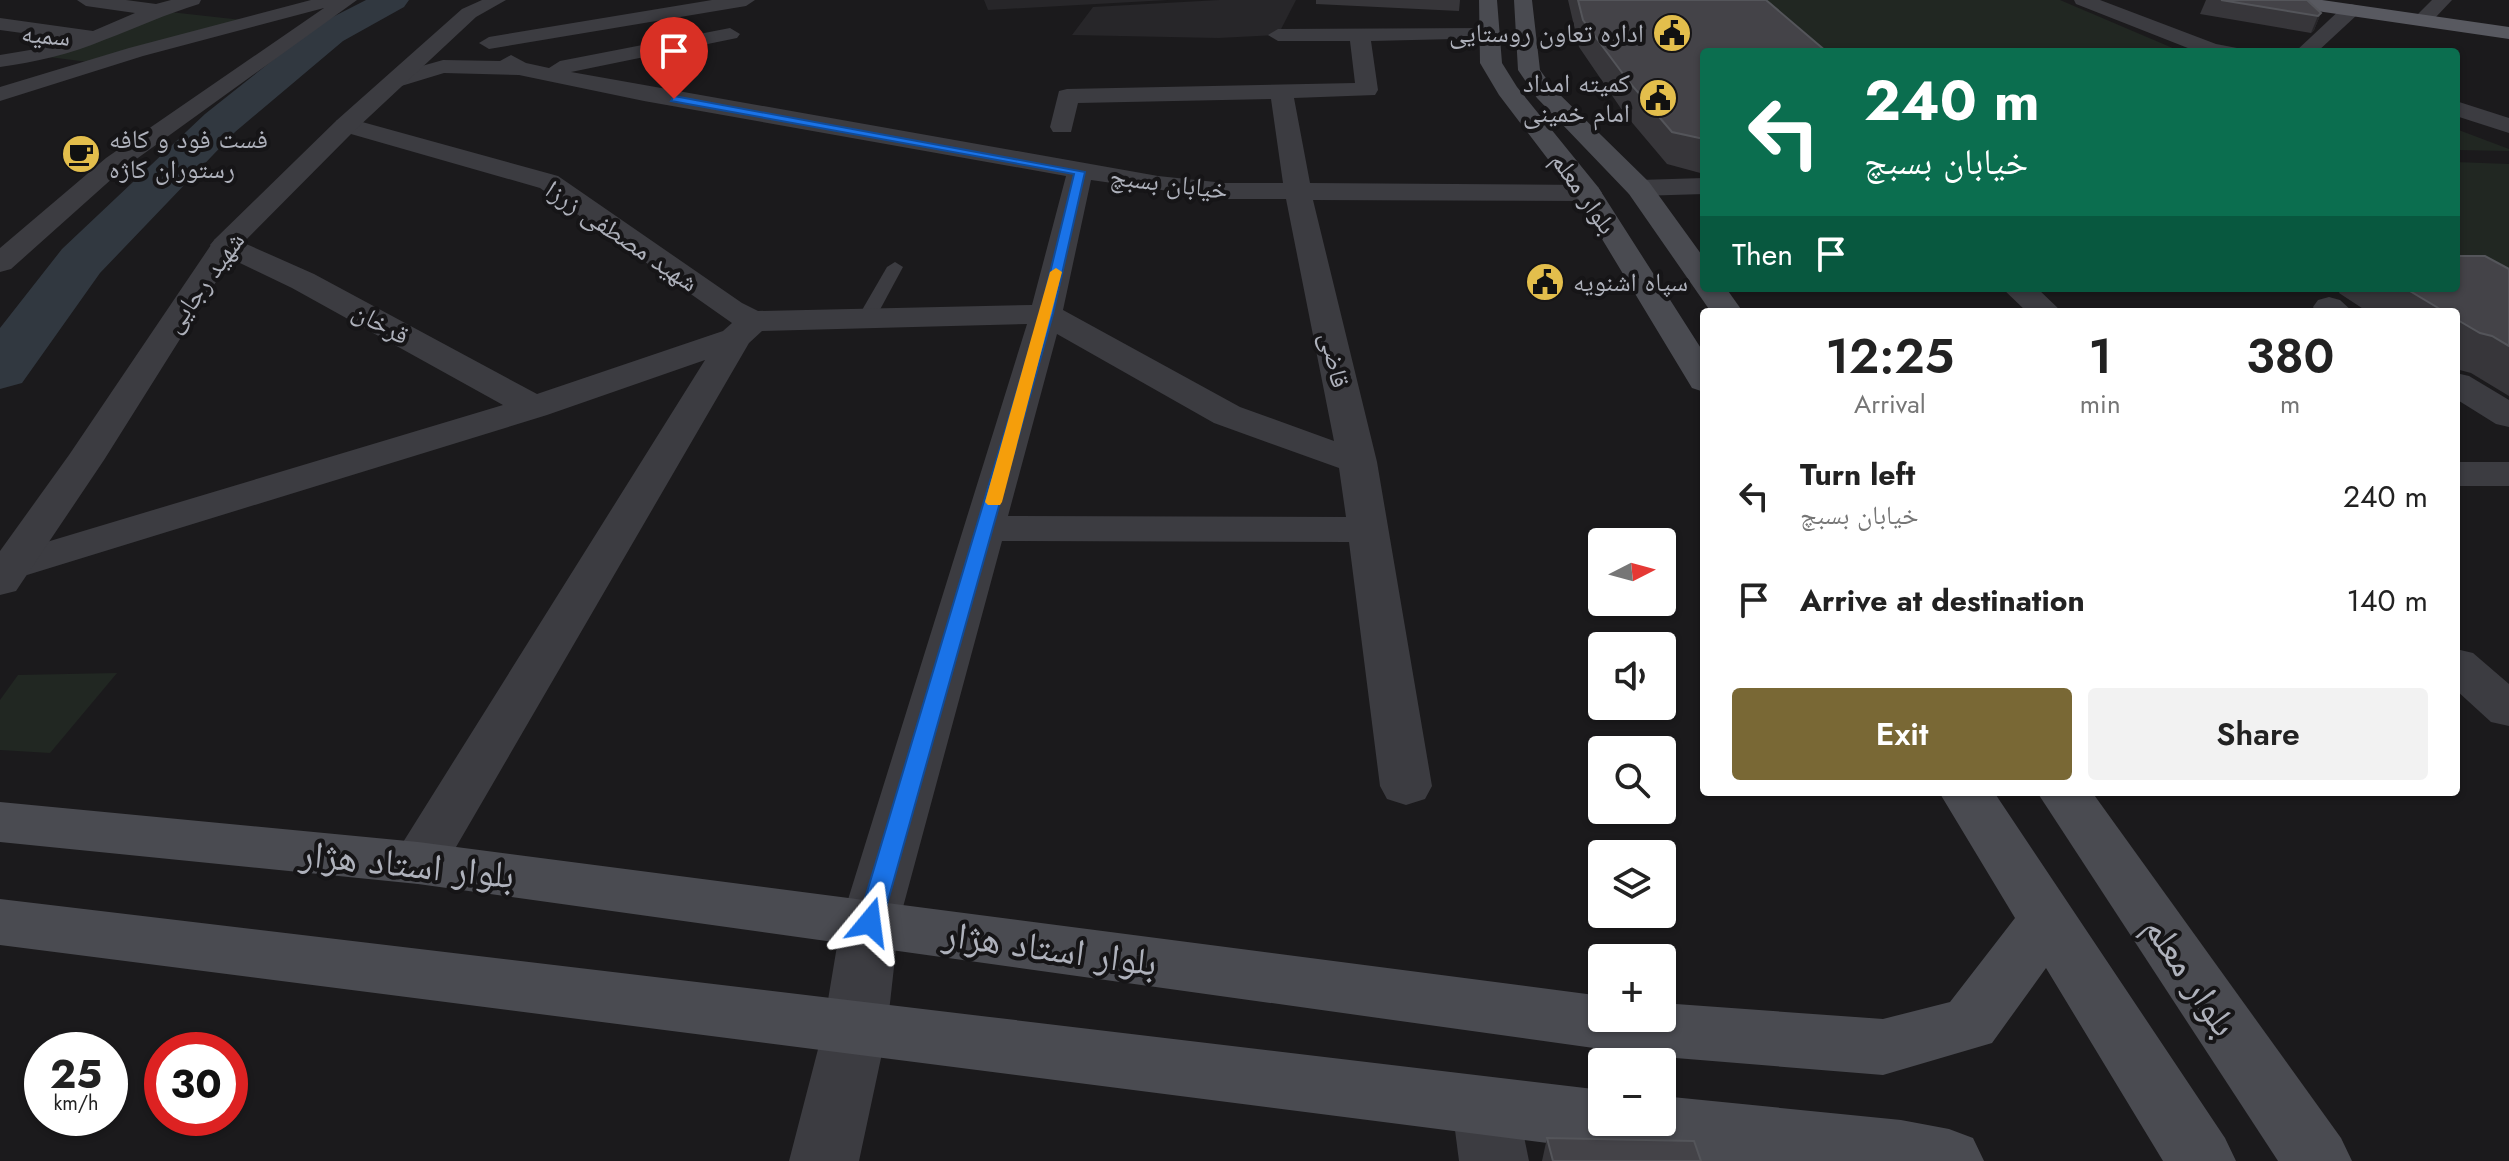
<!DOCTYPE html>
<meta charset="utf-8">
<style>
body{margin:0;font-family:Jost,"Noto Naskh Arabic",sans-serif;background:#f2f2f2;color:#222;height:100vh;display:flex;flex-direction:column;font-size:30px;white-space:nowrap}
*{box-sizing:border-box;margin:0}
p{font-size:26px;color:#767676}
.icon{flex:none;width:44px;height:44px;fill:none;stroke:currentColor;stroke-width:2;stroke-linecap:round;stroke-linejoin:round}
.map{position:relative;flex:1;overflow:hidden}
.panel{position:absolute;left:1700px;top:308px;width:760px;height:488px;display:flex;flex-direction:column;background:#fff;border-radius:8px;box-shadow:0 2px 6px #0004}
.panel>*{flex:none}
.hud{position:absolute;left:1700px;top:48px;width:760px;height:244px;border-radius:8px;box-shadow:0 2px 6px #0004;background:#0b6e4f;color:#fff;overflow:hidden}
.needle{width:52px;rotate:84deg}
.fabs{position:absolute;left:1588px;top:528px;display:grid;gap:16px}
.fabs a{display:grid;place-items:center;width:88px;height:88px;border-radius:8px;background:#fff;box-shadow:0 2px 6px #0004;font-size:40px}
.speed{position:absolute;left:24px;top:1032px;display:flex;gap:16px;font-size:40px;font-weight:700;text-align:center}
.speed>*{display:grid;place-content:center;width:104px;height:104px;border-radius:50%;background:#fff;box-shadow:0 2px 6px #0004;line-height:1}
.speed small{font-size:20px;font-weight:400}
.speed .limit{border:12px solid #d22;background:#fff;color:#111}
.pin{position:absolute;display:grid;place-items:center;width:68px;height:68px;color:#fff;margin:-82px -34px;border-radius:50% 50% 50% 0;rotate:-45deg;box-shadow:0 0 8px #0007}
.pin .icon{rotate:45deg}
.me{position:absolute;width:88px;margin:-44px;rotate:16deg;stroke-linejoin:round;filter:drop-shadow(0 0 6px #0008)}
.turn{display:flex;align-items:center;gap:28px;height:168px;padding:0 32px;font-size:36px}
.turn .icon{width:104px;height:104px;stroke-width:2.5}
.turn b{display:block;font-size:56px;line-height:68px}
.then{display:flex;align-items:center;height:76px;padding:0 32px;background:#0003;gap:16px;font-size:30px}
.eta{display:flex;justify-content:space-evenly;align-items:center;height:136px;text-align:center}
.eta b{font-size:48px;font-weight:600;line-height:56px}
.cta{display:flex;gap:16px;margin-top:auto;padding:16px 32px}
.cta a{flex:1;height:92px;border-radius:8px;background:#796835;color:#fff;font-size:32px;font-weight:600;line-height:92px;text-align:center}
.cta a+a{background:#f2f2f2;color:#222}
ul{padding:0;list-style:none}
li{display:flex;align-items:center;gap:24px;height:104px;padding:0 32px}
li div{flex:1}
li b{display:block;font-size:30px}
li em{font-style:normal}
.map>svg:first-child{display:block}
.built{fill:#272629}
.green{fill:#212722}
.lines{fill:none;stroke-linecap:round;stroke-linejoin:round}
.river{fill:#313840;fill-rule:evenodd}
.service{fill:#3c3c41;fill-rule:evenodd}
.minor{fill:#3c3c41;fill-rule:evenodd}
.tertiary{fill:#3c3c41;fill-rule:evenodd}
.secondary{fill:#4a4b51;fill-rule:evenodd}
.primary{fill:#585960;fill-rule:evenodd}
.wall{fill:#37363a}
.shaded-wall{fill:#262528}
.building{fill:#444348;stroke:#54555a;stroke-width:2}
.route{fill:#1a73e8;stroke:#114b97;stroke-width:2}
.slow{fill:#f59e0b}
.labels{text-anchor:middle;stroke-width:8;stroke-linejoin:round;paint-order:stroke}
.far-poi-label{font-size:26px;fill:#aeb1bb;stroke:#161517;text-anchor:end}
.far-street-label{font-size:26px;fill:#aeb1bb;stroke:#161517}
.near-street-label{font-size:38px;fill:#aeb1bb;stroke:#161517}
</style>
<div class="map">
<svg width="2509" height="1161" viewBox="0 0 2509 1161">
<rect width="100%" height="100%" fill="#1b1a1c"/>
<!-- built -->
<g class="built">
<polygon points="984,0 1168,0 988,10"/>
<polygon points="1219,0 1296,0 1278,35 1218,38 1072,35 1093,7"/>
</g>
<!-- green -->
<g class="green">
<polygon points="1732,0 2060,0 2182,52 1828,52"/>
<polygon points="170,12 242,20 88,62 49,57"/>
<polygon points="2456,129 2509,149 2509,151 2456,150"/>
<polygon points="2456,162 2509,164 2509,297 2456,286"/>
<polygon points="117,673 50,753 0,750 0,700 18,675"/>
</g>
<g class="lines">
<!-- river -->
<polygon class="river" points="366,0 409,0 404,7 343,41 235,132 100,273 22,383 0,389 0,328 62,249 205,114 317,25"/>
<!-- service -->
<polygon class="service" points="895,262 903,267 876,317 873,321 861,321 858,317 887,267"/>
<!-- minor -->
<g class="minor">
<path d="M 77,0 L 126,0 L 156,4 L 171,0 L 201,0 L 199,4 C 166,14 136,28 104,40 C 71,54 35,62 0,67 L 0,55 L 30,50 L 66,39 L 0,30 L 0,18 L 93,31 L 135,13 L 86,6 Z"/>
<polygon points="712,0 755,0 746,6 489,49 479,43 489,37"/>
<polygon points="2074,0 2100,0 2216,44 2237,48 2240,52 2198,52 2076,4"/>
<polygon points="2432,0 2452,0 2435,18 2421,18 2418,14"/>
<polygon points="2351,4 2358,6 2361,10 2358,14 2317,52 2295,52 2344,6"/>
<path d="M 730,28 L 740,34 L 737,38 L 571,72 L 1158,176 L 1225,183 L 1283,183 L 1271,99 L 1078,103 L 1071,132 L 1053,132 L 1050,127 L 1059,91 L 1067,89 L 1355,83 L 1350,41 L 1278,41 L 1268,35 L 1278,29 L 1489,28 L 1496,30 L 1499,34 L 1496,38 L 1371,41 L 1378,90 L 1375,95 L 1294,98 L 1310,183 L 1588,185 L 1598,187 L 1602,193 L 1598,199 L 1588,201 L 1313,200 L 1377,462 L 1432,786 L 1425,799 L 1406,805 L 1387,799 L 1380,786 L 1349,542 L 1002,541 L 899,922 L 887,1030 L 859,1161 L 789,1161 L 823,1030 L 841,922 L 1027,324 L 762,331 L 749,343 L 438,878 L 418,884 L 398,878 L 390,863 L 705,360 L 547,415 L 27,575 L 12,579 L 0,576 L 0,556 L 503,405 L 292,288 L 215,251 L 210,245 L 215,239 L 225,236 L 235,239 L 314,274 L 537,394 L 723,331 L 732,323 L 540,188 L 337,130 L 334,125 L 337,120 L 355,120 L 558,176 L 742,303 L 758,311 L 1032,305 L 1066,176 L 644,101 L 519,75 L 444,73 L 398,87 L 387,80 L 390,75 L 443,60 L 500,61 L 511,55 L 526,63 L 549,68 L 560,61 ZM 1091,180 L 1225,199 L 1286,199 L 1334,441 L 1240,407 L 1063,310 ZM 1057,334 L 1214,423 L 1339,468 L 1346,517 L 1008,516 Z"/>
<polygon points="2456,101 2509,118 2509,133 2456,116"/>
<polygon points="1704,178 1704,194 1639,196 1629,194 1626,188 1629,182 1639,180"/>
<polygon points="2002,288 2037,288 2062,312 2027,312"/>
<polygon points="2329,297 2340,300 2353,312 2316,312 2313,307 2318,300"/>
<polygon points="2456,373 2469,376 2509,400 2509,427 2496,424 2456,399"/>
<polygon points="2456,649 2473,653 2509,684 2509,726 2491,722 2456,690"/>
<polygon points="1485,1077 1509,1086 1518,1107 1529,1161 1459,1161 1452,1107 1461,1086"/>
</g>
<!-- tertiary -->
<g class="tertiary">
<polygon points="311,0 357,0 124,168 11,269 0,272 0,248 106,158 324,8 143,56 0,101 0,87 129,48"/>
<polygon points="482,0 506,0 476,17 355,130 236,250 104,460 22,582 16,591 0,595 0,551 69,455 215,239 337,120 462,9"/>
<rect x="2456" y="462" width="53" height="24"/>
</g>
<!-- secondary -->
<g class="secondary">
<polygon points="1479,0 1497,0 1502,63 1517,87 1598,187 1704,353 1704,392 1692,388 1576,196 1499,95 1480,63"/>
<polygon points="1514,0 1532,0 1540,70 1553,88 1649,182 1704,258 1704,288 1726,288 1743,312 1711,312 1629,194 1537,98 1518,70"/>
<polygon points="1939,792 1994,792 2225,1138 2236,1161 2163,1161 2046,968 1992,1043 1883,1075 1651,1056 418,884 0,842 0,802 418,842 1602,996 1602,1018 1662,1018 1662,1003 1883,1019 1950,1002 2015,918"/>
<polygon points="2037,792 2092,792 2341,1138 2352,1161 2278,1161"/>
<polygon points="0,899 1602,1090 1602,1122 1662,1122 1662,1096 1901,1120 1949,1129 1973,1138 1984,1161 1699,1161 1623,1153 1610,1148 1602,1150 0,945"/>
</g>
<!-- primary -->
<polygon class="primary" points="2274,0 2322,0 2509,27 2509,39 2283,6"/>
</g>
<!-- wall -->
<g class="wall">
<polygon points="1316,0 1460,0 1459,11 1316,4"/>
<polygon points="1568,0 1766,0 1827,52 1704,52 1704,174 1667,164 1624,113 1579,47"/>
<polygon points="2206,0 2307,0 2321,13 2314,30 2311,33 2200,14"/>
<polygon points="2509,269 2509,396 2471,373 2456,369 2456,312 2368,312 2339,293 2341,288 2456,288"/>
<polygon points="1547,1138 1701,1161 1542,1161"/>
</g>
<!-- shaded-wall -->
<polygon class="shaded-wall" points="2321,13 2314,30 2311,33 2318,16"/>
<!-- building -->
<g class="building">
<polygon points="1578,0 1766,0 1827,52 1763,51 1764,52 1704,52 1704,139 1672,132 1629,82 1583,20"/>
<polygon points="2221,0 2307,0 2321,13 2318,16"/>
<polygon points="2456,256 2485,256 2509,269 2509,346 2492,336 2480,333 2456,319 2456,312 2445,312 2405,288 2456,288"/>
<polygon points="1547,1138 1694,1141 1701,1161 1553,1161"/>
</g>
<!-- route -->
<polygon class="route" points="674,96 1085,172 1053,314 882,922 879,929 870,932 862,929 858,922 1040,314 1074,174 671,101"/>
<!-- slow -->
<polygon class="slow" points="1056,268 1062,272 1002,502 1000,505 988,505 985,502 1050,272"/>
<!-- icons -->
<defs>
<g id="civic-disc" transform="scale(2)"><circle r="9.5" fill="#e3be4c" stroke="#161517"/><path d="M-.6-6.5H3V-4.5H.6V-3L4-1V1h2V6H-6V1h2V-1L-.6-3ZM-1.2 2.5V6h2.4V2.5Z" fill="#111"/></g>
<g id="cafe-disc" transform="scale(2)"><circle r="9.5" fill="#e3be4c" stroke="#161517"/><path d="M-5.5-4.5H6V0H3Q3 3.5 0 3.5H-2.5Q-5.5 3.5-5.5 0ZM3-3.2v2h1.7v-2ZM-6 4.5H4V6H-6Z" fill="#111"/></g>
</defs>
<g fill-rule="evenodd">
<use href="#civic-disc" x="1672" y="33"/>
<use href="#civic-disc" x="1658" y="98"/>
<use href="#cafe-disc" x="81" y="154"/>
<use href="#civic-disc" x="1545" y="282"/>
</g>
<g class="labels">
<!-- far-poi labels -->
<g class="far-poi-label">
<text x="1644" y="42">اداره تعاون روستایی</text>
<text x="1630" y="92">کمیته امداد<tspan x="1630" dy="30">امام خمینی</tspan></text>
<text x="109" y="148" text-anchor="start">فست فود و کافه<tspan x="109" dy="30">رستوران کاژه</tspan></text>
<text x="1573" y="291" text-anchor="start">سپاه اشنویه</text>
</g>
<!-- far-street labels -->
<g class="far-street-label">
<text transform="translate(46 35) rotate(5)" y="9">سمیه</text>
<text transform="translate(1169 183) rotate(7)" y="9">خیابان بسبچ</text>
<text transform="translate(1584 193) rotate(55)" y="9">بلوار معلم</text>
<text transform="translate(622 236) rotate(34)" y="9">شهید مصطفی زرزا</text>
<text transform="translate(204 282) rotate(-54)" y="9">شهید رجایی</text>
<text transform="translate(381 323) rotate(29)" y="9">قرخان</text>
<text transform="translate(1335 360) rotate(77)" y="9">قاضی</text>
</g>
<!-- near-street labels -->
<g class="near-street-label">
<text transform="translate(407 864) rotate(6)" y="13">بلوار استاد هژار</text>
<text transform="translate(1050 948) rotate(8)" y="13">بلوار استاد هژار</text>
<text transform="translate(2191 976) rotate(56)" y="13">بلوار معلم</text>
</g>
</g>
</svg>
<div class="fabs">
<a><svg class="needle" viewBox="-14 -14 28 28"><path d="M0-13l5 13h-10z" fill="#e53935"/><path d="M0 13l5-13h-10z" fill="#767676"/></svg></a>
<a><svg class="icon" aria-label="sound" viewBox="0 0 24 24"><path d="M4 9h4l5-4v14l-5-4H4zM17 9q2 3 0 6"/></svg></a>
<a><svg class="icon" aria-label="search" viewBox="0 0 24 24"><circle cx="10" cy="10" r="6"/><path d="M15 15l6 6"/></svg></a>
<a><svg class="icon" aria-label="layers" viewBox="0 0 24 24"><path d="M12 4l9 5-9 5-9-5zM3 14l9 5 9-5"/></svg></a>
<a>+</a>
<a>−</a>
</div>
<div class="speed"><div>25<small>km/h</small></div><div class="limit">30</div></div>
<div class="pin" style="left:674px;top:99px;background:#d93025"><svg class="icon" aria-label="arrive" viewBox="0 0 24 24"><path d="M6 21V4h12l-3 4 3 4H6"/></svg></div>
<svg class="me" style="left:870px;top:922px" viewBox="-20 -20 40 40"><path d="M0-17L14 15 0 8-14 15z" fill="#1a73e8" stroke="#fff" stroke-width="4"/></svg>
<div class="hud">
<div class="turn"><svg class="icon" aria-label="left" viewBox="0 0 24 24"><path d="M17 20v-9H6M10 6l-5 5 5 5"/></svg><div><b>240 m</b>خیابان بسبچ</div></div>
<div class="then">Then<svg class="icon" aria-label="arrive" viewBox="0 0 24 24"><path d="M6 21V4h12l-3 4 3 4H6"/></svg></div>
</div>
<section class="panel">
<div class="eta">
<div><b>12:25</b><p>Arrival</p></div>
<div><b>1</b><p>min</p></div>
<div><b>380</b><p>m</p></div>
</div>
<ul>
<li><svg class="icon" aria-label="left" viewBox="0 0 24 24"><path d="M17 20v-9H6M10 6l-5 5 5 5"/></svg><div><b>Turn left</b><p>خیابان بسبچ</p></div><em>240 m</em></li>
<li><svg class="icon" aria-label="arrive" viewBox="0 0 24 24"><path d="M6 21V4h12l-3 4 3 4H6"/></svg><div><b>Arrive at destination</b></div><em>140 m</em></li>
</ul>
<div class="cta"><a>Exit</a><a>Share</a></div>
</section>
</div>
